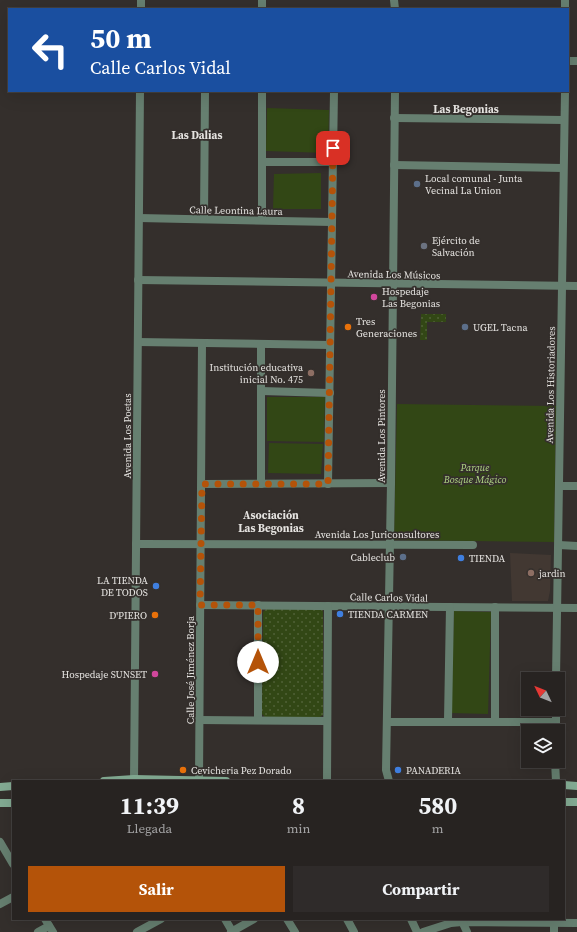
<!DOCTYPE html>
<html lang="es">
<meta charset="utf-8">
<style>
body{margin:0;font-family:"Source Serif 4",serif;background:#2f2b2a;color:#f1f3f6;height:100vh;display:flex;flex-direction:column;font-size:15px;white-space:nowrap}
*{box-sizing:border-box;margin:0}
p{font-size:13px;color:#a4a4a5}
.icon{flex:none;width:22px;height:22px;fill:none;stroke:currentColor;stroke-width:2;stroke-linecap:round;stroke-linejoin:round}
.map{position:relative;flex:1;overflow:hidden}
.panel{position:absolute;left:12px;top:780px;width:553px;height:140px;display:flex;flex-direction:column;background:#272321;border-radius:0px;box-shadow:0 4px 16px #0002,0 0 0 1px #43403f}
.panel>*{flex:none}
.guide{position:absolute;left:8px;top:8px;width:561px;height:84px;border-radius:0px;box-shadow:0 4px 16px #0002,0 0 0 1px #43403f;background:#1a4fa0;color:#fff;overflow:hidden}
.needle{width:26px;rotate:313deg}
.buttons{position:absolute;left:521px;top:672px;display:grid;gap:8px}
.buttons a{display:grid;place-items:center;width:44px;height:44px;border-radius:0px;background:#272321;box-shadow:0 4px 16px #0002,0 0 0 1px #43403f;font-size:20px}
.pin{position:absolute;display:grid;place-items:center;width:34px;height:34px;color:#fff;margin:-17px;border-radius:8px;box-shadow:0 2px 6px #0006}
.me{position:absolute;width:44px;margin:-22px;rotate:0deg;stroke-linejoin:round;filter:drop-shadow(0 0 3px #0008)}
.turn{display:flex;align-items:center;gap:14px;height:84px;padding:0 16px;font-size:18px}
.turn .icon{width:52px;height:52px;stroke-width:2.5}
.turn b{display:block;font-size:28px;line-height:34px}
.eta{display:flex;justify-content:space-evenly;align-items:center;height:68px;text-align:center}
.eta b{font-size:24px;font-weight:700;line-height:28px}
.cta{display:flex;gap:8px;margin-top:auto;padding:8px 16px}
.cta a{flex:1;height:46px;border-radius:0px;background:#b45309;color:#fff;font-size:16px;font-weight:700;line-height:46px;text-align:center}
.cta a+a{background:#2f2b2a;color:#f1f3f6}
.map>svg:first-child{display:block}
.built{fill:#423832}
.grass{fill:url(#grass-dots)}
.park{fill:#324715}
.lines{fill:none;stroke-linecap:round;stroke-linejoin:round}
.minor{stroke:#667f70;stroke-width:8}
.tertiary{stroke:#667f70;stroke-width:8}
.secondary{stroke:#83ab93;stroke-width:8}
.route{stroke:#b45309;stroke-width:7;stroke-dasharray:0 12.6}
.service-dot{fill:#5c6f8a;stroke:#342f2c;stroke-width:1.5}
.worship-dot{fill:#6b7280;stroke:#342f2c;stroke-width:1.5}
.hotel-dot{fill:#d1479c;stroke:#342f2c;stroke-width:1.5}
.food-dot{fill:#e8710a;stroke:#342f2c;stroke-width:1.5}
.education-dot{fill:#8d6e63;stroke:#342f2c;stroke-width:1.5}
.shop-dot{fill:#3f7fe0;stroke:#342f2c;stroke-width:1.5}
.labels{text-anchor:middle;stroke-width:3.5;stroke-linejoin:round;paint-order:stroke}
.poi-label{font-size:10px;fill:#e5e3e0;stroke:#342f2c;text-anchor:start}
.street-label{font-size:10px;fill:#e5e3e0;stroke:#342f2c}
.park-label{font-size:10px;font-style:italic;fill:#b0d584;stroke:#342f2c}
.neighbourhood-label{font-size:11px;font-weight:bold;fill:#e5e3e0;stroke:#342f2c}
</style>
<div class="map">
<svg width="577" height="932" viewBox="0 0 577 932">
<defs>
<pattern id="grass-dots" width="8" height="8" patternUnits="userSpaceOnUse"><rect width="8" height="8" fill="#324715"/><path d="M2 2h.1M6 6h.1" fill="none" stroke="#506137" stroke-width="1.8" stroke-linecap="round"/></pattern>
</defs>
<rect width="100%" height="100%" fill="#342f2c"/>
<!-- built -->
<polygon class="built" points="510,553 551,555 550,591 548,601 512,601"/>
<!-- grass -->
<g class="grass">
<polygon points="421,314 446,314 446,322 427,322 427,340 420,340"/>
<polygon points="266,609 322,609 323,612 323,715 320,717 265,717 262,714 263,612"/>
</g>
<!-- park -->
<g class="park">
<polygon points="267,108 329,110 328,153 266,151"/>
<polygon points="321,173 321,209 273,209 274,174"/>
<polygon points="267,397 325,397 324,442 267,441"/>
<polygon points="397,404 556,406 554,542 394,540"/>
<polygon points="269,443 323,444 321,474 268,473"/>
<polygon points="454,611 491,612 488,714 451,713"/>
</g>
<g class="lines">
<!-- minor -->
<g class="minor">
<polyline points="262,0 262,9"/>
<polyline points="568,61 577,61"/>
<polyline points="394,118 564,120"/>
<polyline points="262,162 333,162"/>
<polyline points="394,165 563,168"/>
<polyline points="139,218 332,222"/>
<polyline points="204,219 205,91"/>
<polyline points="262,220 262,91"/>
<polyline points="138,342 330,345"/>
<polyline points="261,391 330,393"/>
<polyline points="202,484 391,483"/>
<polyline points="261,484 261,344"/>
<polyline points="328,484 334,91"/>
<polyline points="559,486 577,486"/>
<polyline points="200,605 577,608"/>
<polyline points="258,605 258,719"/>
<polyline points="199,720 326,721"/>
<polyline points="448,720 450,607"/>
<polyline points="495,721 495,607"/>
<polyline points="387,722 556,722"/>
<polyline points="199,781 202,343"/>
<polyline points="327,781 328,606"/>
<polyline points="0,842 13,864"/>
<polyline points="0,904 13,897"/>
<polyline points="45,919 53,932"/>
<polyline points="225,919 232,931"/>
<polyline points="287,919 295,932"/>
<polyline points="411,919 417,932"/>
<polyline points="38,932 49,926"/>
<polyline points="137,932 161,919"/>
<polyline points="231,932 254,919"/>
<polyline points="423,932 451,923 462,922 577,923"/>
</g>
<!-- tertiary -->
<g class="tertiary">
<polyline points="394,0 395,9"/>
<polyline points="565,0 565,9"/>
<polyline points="141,9 141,0"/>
<polyline points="138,280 577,286"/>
<polyline points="136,544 473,545"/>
<polyline points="559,545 577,546"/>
<polyline points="556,679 565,91"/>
<polyline points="556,731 556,709"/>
<polyline points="555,761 556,781"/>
<polyline points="134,781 140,91"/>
<polyline points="389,781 386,770 391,483 395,91"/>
<polyline points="347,919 354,932"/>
<polyline points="461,919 467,932"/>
<polyline points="554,932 554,919"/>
</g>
<!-- secondary -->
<g class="secondary">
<polyline points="104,781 134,779 226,781"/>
<polyline points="564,785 577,786"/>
<polyline points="0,787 13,786"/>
<polyline points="564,802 577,802"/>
<polyline points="0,803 13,803"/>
</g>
</g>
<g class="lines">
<!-- route -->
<polyline class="route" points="258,662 258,605 200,605 202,484 328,484 333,148"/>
</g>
<!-- markers -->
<g class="service-dot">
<circle cx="417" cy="184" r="4"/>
<circle cx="465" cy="327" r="4"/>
<circle cx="403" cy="557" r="4"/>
</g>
<circle class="worship-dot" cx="424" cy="246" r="4"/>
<g class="hotel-dot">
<circle cx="374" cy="297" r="4"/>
<circle cx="155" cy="674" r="4"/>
</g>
<g class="food-dot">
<circle cx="348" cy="327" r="4"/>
<circle cx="155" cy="615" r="4"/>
<circle cx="183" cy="770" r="4"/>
</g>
<g class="education-dot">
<circle cx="311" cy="373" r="4"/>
<circle cx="531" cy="573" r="4"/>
</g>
<g class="shop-dot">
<circle cx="461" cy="558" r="4"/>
<circle cx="156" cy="586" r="4"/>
<circle cx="340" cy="614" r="4"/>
<circle cx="398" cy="770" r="4"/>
</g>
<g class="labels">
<!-- poi labels -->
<g class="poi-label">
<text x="425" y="182">Local comunal - Junta<tspan x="425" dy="12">Vecinal La Union</tspan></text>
<text x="432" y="244">Ejército de<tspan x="432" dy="12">Salvación</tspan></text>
<text x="382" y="295">Hospedaje<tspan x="382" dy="12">Las Begonias</tspan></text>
<text x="356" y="325">Tres<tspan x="356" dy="12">Generaciones</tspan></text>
<text x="473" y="331">UGEL Tacna</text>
<text x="303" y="371" text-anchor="end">Institución educativa<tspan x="303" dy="12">inicial No. 475</tspan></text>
<text x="395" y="561" text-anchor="end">Cableclub</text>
<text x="469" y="562">TIENDA</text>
<text x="539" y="577">jardin</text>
<text x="148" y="584" text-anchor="end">LA TIENDA<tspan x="148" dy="12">DE TODOS</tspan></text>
<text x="348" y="618">TIENDA CARMEN</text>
<text x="147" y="619" text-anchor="end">D'PIERO</text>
<text x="147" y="678" text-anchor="end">Hospedaje SUNSET</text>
<text x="191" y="774">Cevicheria Pez Dorado</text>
<text x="406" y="774">PANADERIA</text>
</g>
<!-- street labels -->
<g class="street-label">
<text transform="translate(236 210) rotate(1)" y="4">Calle Leontina Laura</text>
<text transform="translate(394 274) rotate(1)" y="4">Avenida Los Músicos</text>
<text transform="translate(550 385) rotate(-89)" y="4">Avenida Los Historiadores</text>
<text transform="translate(127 436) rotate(-90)" y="4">Avenida Los Poetas</text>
<text transform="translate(381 436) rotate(-90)" y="4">Avenida Los Pintores</text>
<text x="377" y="538">Avenida Los Juriconsultores</text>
<text transform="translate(389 597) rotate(1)" y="4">Calle Carlos Vidal</text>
<text transform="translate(190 670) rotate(-90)" y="4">Calle José Jiménez Borja</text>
</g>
<!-- park labels -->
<g class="park-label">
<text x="475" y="471">Parque<tspan x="475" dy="12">Bosque Mágico</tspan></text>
</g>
<!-- neighbourhood labels -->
<g class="neighbourhood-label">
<text x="466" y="113">Las Begonias</text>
<text x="197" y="139">Las Dalias</text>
<text x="271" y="519">Asociación<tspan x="271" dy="13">Las Begonias</tspan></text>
</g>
</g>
</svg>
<div class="buttons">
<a><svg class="needle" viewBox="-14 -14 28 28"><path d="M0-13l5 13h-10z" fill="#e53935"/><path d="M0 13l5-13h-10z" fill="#a4a4a5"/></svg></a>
<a><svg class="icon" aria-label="layers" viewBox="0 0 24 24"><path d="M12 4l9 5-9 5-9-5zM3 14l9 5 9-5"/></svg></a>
</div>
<div class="pin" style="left:333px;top:148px;background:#d93025"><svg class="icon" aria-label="arrive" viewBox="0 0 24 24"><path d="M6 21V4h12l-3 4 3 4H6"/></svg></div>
<svg class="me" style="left:258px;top:662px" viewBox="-20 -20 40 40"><circle r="19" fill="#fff"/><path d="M0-13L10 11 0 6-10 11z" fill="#b45309"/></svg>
<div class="guide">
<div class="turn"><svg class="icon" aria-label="left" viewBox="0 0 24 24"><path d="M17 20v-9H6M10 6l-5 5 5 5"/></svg><div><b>50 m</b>Calle Carlos Vidal</div></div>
</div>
<section class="panel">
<div class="eta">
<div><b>11:39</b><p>Llegada</p></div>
<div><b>8</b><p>min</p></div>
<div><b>580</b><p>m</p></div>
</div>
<div class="cta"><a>Salir</a><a>Compartir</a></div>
</section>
</div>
